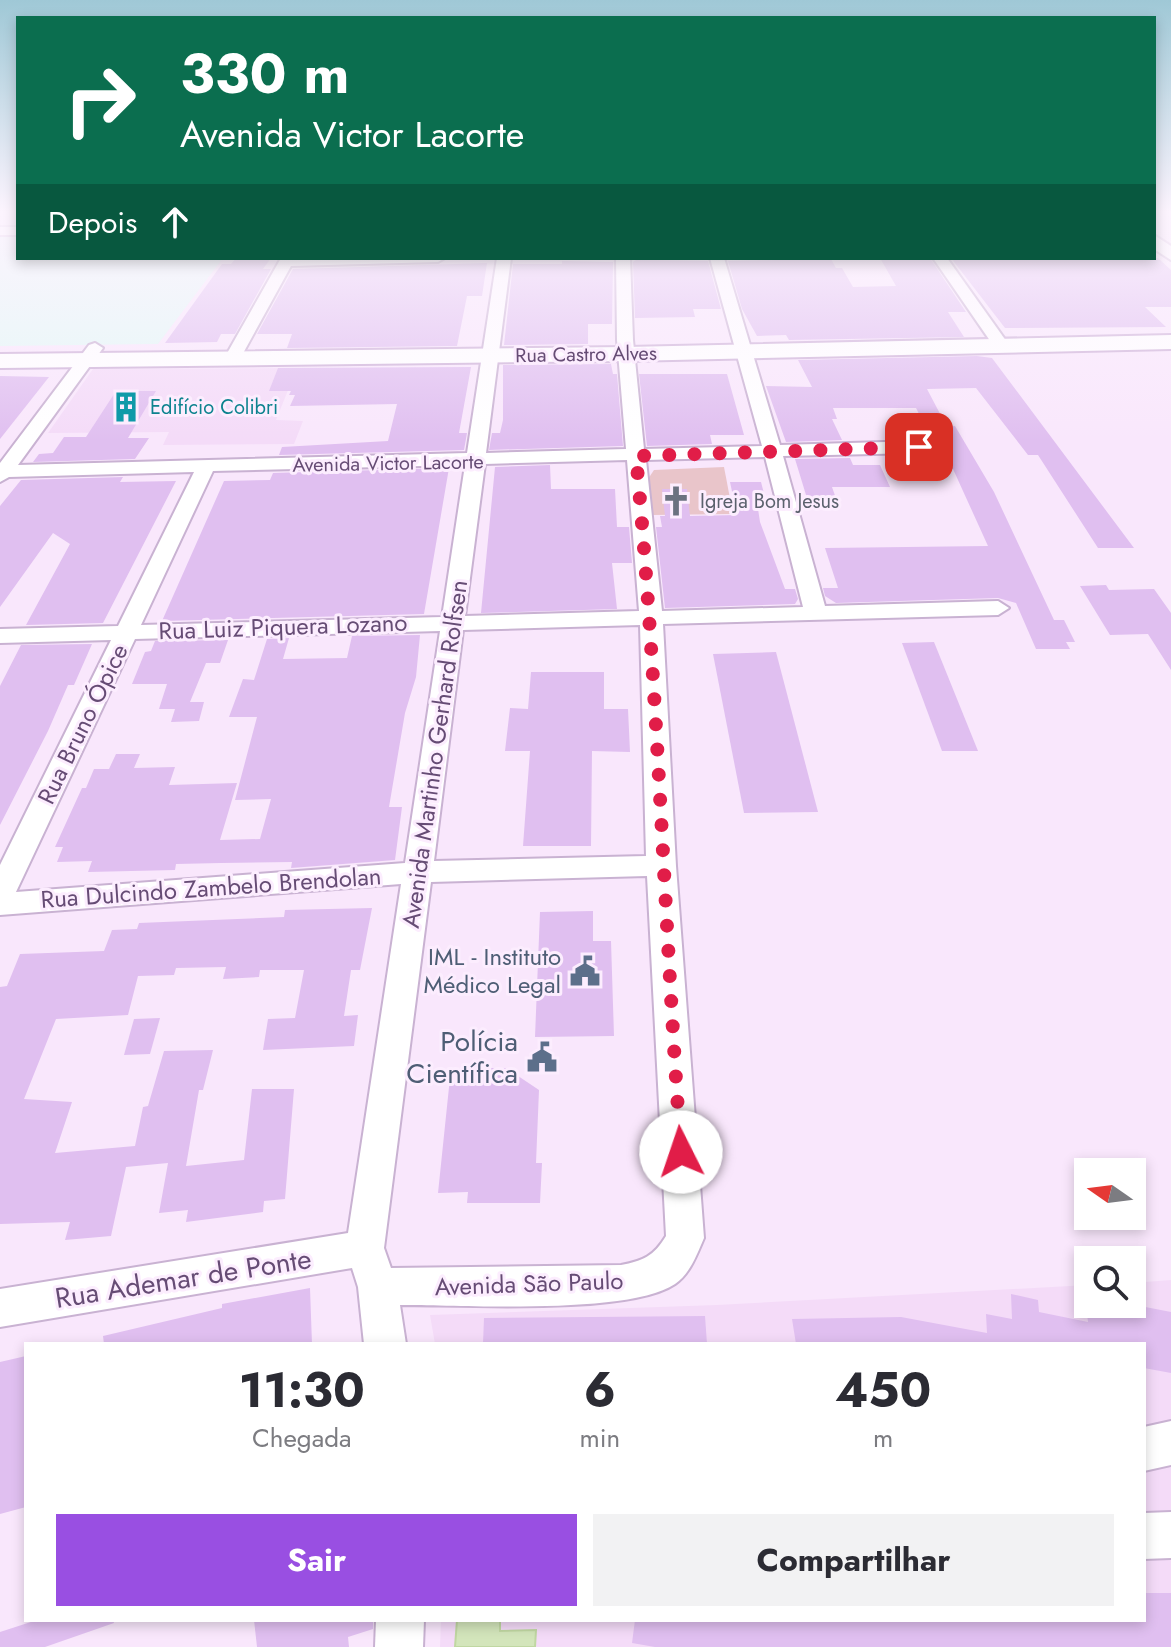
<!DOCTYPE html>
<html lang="pt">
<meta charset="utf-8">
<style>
body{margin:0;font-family:Jost,sans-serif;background:#f2f2f3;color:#2b2b33;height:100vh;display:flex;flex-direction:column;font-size:30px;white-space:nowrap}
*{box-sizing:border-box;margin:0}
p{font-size:26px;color:#7c7c81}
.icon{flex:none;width:44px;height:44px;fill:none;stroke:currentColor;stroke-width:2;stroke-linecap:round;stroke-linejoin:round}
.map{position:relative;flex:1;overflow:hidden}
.details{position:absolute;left:24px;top:1342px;width:1122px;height:280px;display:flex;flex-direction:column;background:#fff;border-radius:0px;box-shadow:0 4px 12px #0003}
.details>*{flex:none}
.guide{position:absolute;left:16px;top:16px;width:1140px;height:244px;border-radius:0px;box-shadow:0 4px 12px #0003;background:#0b6e4f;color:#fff;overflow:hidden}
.needle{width:52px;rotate:284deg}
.fabs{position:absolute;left:1074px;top:1158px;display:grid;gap:16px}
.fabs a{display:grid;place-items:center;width:72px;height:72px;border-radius:0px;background:#fff;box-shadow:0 4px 12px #0003;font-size:40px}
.pin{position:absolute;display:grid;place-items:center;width:68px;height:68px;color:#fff;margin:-34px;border-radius:16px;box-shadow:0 4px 12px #0006}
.me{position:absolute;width:88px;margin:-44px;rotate:356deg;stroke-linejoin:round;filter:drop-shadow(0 0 6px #0008)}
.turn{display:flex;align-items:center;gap:28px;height:168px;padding:0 32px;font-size:36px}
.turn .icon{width:104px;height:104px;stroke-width:2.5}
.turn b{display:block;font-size:56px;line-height:68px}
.then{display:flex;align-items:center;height:76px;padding:0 32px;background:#0003;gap:16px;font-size:30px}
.eta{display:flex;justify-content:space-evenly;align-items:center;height:136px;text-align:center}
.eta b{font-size:48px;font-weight:700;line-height:56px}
.primary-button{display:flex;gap:16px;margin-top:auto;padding:16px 32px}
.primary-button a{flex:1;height:92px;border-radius:0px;background:#994fe2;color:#fff;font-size:32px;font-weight:700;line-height:92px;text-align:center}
.primary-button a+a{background:#f2f2f3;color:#2b2b33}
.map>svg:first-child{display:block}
.residential{fill:#f4dbf8}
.education{fill:#e3f8f6}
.green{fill:#e9c5ca}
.water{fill:#d3e5bb;stroke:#c0d7a2;stroke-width:2}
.building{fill:#e0bff0}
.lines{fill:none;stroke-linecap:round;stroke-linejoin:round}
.minor-casing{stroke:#c9b2d2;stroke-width:4}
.tertiary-casing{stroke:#c9b2d2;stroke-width:4}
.secondary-casing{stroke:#cdb1d7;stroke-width:4}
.minor{fill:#fff;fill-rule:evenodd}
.tertiary{fill:#fff;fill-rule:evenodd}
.secondary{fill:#fff;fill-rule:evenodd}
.route{stroke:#e11d48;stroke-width:14;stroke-dasharray:0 25.2}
.labels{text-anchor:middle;stroke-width:6;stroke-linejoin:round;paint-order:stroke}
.far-street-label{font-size:20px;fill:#664c75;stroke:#fcedfe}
.far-culture-label{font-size:20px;fill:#0d838f;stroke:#fcedfe;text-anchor:start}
.far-worship-label{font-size:20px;fill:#5b616d;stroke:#fcedfe;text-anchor:start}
.street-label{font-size:24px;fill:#664c75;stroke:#fcedfe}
.service-label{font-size:24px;fill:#4e5e75;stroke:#fcedfe;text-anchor:end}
.near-service-label{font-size:28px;fill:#4e5e75;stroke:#fcedfe;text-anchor:end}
.near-street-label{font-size:28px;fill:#664c75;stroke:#fcedfe}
</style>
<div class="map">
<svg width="1171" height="1647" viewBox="0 0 1171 1647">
<rect width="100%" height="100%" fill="#f9e7fc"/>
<!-- residential -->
<g class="residential">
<polygon points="297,368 276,420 303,421 294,444 163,445 169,432 48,433 93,369"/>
<polygon points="1171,1280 1171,1647 440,1647 441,1620 1144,1620 1144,1344 435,1344 430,1315 717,1305 1088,1285 1088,1304 1132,1304 1132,1283"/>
</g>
<!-- education -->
<polygon class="education" points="0,236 18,236 18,258 223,258 158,344 0,346"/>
<!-- green -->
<polygon class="green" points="724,467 733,514 652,515 648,479 654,470"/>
<!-- water -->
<polygon class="water" points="457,1620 500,1620 500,1631 536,1630 535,1647 455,1647"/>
<!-- building -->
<g class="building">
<polygon points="236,258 271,258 263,269 271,269 235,334 221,334 217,342 165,343 222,264 231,264"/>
<polygon points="880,258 930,258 966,312 948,312 964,337 789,340 786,335 757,336 742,309 728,261 831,259 836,268 842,268 853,287 896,286"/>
<polygon points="951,258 1158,258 1171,270 1171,307 1145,307 1166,327 1005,328"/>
<polygon points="636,260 708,261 721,309 693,309 695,317 635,318 633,262"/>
<polygon points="562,261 613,262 612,324 588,324 588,344 504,345 513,264 562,264"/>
<polygon points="487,263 482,296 467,296 457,346 287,348 292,334 257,334 293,269"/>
<polygon points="977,356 992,358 1134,548 1098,548 1038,455 1028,455 976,388 927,389 947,427 955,426 994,492 1054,620 1064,620 1075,642 1066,642 1070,649 1036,649 1016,603 998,598 836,603 825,596 823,588 838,588 825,548 988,546 953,469 947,469 916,408 833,408 837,419 832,419 842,440 786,442 766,386 812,387 798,360"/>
<polygon points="611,364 613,374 617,374 623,446 489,450 492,433 500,433 503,420 503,365"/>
<polygon points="471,367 459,433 467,433 464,450 279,455 282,447 388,441 397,404 290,406 295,395 289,395 291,391 269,391 278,368"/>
<polygon points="639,374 727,374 744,435 710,435 712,444 647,446"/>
<polygon points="0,376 49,377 0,439"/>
<polygon points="116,391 156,391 128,438 149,438 135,459 33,462 39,454 53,453 64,437 86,437"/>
<polygon points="850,458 853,465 880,465 890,487 832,487 839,507 810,508 795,459"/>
<polygon points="550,465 551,489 615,489 617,527 629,527 632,563 612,563 617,609 481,613 495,467"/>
<polygon points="449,468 424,614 162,621 224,481 270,480 273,473"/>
<polygon points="123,477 120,482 176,481 103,623 26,625 70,544 53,533 0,607 0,506 21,480"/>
<polygon points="730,482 761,482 768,509 758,509 760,522 785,589 795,589 798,599 795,604 665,608 656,527 662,527 660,516 665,516 662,489 687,489 690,516 737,515"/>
<polygon points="1106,585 1109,590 1154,589 1171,613 1171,670 1148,634 1110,635 1080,586"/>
<polygon points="420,635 416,677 405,713 389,807 402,807 395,860 291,868 292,862 221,863 176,864 175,870 88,872 92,861 57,862 63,847 55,847 82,788 86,788 94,769 109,769 116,754 140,754 134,768 175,767 169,785 237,783 220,840 260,839 271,799 235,800 257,717 229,717 243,679 254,680 267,639 289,638 283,659 347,658 352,636"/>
<polygon points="228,640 220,663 206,663 190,702 204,702 199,721 171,722 175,709 159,709 167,684 132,684 145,652 151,651 155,641"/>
<polygon points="934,642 978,751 942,751 902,643"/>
<polygon points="92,644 74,685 68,685 48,731 0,825 0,686 21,645"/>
<polygon points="776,652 818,812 744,813 713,654"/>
<polygon points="531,672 604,672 604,709 628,709 630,752 592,751 591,846 523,846 530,751 505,751 510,708 528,709"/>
<polygon points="372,908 360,970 351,970 344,1016 358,1015 354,1046 263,1050 268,1019 295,1018 304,970 260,970 259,977 223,979 226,967 176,968 174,975 138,976 128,1015 56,1019 24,1099 72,1102 55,1153 135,1146 143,1107 148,1106 164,1051 213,1050 203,1090 199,1090 186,1166 244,1160 252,1089 294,1089 285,1199 264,1201 263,1212 186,1222 188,1210 159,1213 168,1163 126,1167 111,1236 65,1240 70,1222 0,1224 0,987 7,986 20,954 104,951 112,930 137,929 139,923 284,917 285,910"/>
<polygon points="593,911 593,941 611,941 614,1036 535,1037 540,912"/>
<polygon points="160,1018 150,1054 124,1055 134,1019"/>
<polygon points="451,1068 506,1068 539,1090 536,1163 542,1163 540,1203 467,1203 468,1192 438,1193"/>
<polygon points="310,1288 312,1344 104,1344 103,1336 222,1308 222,1304"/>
<polygon points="1011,1294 1038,1300 1039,1312 1088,1322 1086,1304 1130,1304 1171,1312 1171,1373 1144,1368 1144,1344 796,1344 792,1319 901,1317 987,1333 986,1314 1012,1319"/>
<polygon points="705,1316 707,1344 483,1344 484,1318"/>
<polygon points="26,1356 26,1507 0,1514 0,1362"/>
<polygon points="1144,1593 1171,1593 1171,1647 655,1647 632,1643 635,1620 1144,1620"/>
<polygon points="37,1620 113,1620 114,1623 45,1647 0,1647 0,1632"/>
<polygon points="254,1620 373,1620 373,1629 348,1637 349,1647 257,1647"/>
</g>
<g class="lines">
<!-- minor casing -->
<g class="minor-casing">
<g id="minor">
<rect x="0" y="227" width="18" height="8"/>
<polygon points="281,258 445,258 438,262 291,266 241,357 227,360 225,357"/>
<path d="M 497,258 L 511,258 L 486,453 L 626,449 L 617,340 L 616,258 L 630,258 L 633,340 L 644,449 L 762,446 L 710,258 L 724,258 L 780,445 L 919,441 L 928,447 L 919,453 L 783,456 L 825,606 L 998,601 L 1009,608 L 998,615 L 663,624 L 676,866 L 704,1238 C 697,1254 690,1274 675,1284 C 630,1315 461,1305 400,1305 L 406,1344 L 364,1344 L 358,1287 L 352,1268 L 0,1327 L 0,1289 L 348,1233 L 401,884 L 0,915 L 0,865 L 111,640 L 0,643 L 0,629 L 118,626 L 194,472 L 9,477 L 0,482 L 0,463 L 89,345 L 95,343 L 103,348 L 18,465 L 467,453 ZM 765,457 L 803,607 L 662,611 L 646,460 ZM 627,460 L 639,611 L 465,616 L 485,464 ZM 465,465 L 442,617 L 141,625 L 213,471 ZM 640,625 L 646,856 L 434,861 L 463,630 ZM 440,631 L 405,863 L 16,892 L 135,639 ZM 647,876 L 666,1236 C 654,1256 643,1261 621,1265 L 391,1268 L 384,1248 L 431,882 Z"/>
<polygon points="933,258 947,258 1009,345 1007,348 995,348"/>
<polygon points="1171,1421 1171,1465 1144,1471 1144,1427"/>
<polygon points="1171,1512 1171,1558 1144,1559 1144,1513"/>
<polygon points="376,1620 424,1620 423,1647 375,1647"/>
</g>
</g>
<!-- tertiary casing -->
<g class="tertiary-casing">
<polygon id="tertiary" points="1154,235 1171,246 1171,260 1154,249"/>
</g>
<!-- secondary casing -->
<g class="secondary-casing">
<polygon id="secondary" points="1171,335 1171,349 627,361 0,368 0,354 627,347"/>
</g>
<!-- minor -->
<use href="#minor" class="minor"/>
<!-- tertiary -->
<use href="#tertiary" class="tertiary"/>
<!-- secondary -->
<use href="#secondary" class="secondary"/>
</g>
<!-- sky -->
<linearGradient id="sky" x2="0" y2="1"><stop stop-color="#9fc8d6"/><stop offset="0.48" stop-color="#fcf4fe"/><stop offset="1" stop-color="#fcf4fe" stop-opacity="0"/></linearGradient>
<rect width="1171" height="441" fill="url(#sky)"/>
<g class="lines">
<!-- route -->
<path class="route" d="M 681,1152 C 664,920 658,688 636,456 L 919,447"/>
</g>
<!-- icons -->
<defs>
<g id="building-bare" transform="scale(2.4)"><path d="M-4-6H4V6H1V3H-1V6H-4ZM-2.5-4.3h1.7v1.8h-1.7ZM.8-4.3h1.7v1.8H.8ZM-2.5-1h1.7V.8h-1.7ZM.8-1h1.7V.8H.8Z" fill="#0f9aa8" stroke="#fcedfe" stroke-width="2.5" paint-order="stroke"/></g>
<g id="church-bare" transform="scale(2.4)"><path d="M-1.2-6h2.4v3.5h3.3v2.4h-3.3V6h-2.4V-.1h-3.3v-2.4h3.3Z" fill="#6b7280" stroke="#fcedfe" stroke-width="2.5" paint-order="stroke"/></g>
<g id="civic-bare" transform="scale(2.4)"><path d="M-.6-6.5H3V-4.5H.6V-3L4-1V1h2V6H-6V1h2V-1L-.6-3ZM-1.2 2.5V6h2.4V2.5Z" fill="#5c6f8a" stroke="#fcedfe" stroke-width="2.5" paint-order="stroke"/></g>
</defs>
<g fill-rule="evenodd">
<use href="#building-bare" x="126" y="407"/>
<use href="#church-bare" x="676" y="501"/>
<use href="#civic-bare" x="585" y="971"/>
<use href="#civic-bare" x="542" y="1057"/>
</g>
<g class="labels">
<!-- far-street labels -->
<g class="far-street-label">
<text transform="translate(586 354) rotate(-1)" y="7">Rua Castro Alves</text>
<text transform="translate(388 463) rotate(-1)" y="7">Avenida Victor Lacorte</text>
</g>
<!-- far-culture labels -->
<g class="far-culture-label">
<text x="150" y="414">Edifício Colibri</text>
</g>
<!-- far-worship labels -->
<g class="far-worship-label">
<text x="700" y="508">Igreja Bom Jesus</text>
</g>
<!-- street labels -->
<g class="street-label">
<text transform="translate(283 627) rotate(-2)" y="8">Rua Luiz Piquera Lozano</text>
<text transform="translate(83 724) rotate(-64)" y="8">Rua Bruno Ópice</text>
<text transform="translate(435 754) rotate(-82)" y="8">Avenida Martinho Gerhard Rolfsen</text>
<text transform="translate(211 888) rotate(-4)" y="8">Rua Dulcindo Zambelo Brendolan</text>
<text transform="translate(529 1284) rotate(-2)" y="8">Avenida São Paulo</text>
</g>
<!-- service labels -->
<g class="service-label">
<text x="561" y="965">IML - Instituto<tspan x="561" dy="28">Médico Legal</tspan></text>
</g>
<!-- near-service labels -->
<g class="near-service-label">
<text x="518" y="1051">Polícia<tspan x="518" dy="32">Científica</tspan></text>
</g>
<!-- near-street labels -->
<g class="near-street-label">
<text transform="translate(183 1278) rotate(-9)" y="10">Rua Ademar de Ponte</text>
</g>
</g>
</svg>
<div class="fabs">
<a><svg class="needle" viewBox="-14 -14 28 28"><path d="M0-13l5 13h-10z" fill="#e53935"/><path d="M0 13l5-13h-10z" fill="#7c7c81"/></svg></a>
<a><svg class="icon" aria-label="search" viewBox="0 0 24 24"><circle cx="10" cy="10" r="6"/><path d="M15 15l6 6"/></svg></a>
</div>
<div class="pin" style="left:919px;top:447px;background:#d93025"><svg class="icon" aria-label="arrive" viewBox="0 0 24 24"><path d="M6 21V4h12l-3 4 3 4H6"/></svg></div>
<svg class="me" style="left:681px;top:1152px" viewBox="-20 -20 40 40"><circle r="19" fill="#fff"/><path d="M0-13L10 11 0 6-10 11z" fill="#e11d48"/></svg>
<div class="guide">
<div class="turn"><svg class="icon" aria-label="right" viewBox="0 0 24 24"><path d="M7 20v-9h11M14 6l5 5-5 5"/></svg><div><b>330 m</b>Avenida Victor Lacorte</div></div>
<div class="then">Depois<svg class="icon" aria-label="ahead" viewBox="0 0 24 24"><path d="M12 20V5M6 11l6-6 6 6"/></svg></div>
</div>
<section class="details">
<div class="eta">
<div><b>11:30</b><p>Chegada</p></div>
<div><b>6</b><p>min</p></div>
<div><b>450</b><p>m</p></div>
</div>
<div class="primary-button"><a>Sair</a><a>Compartilhar</a></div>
</section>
</div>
